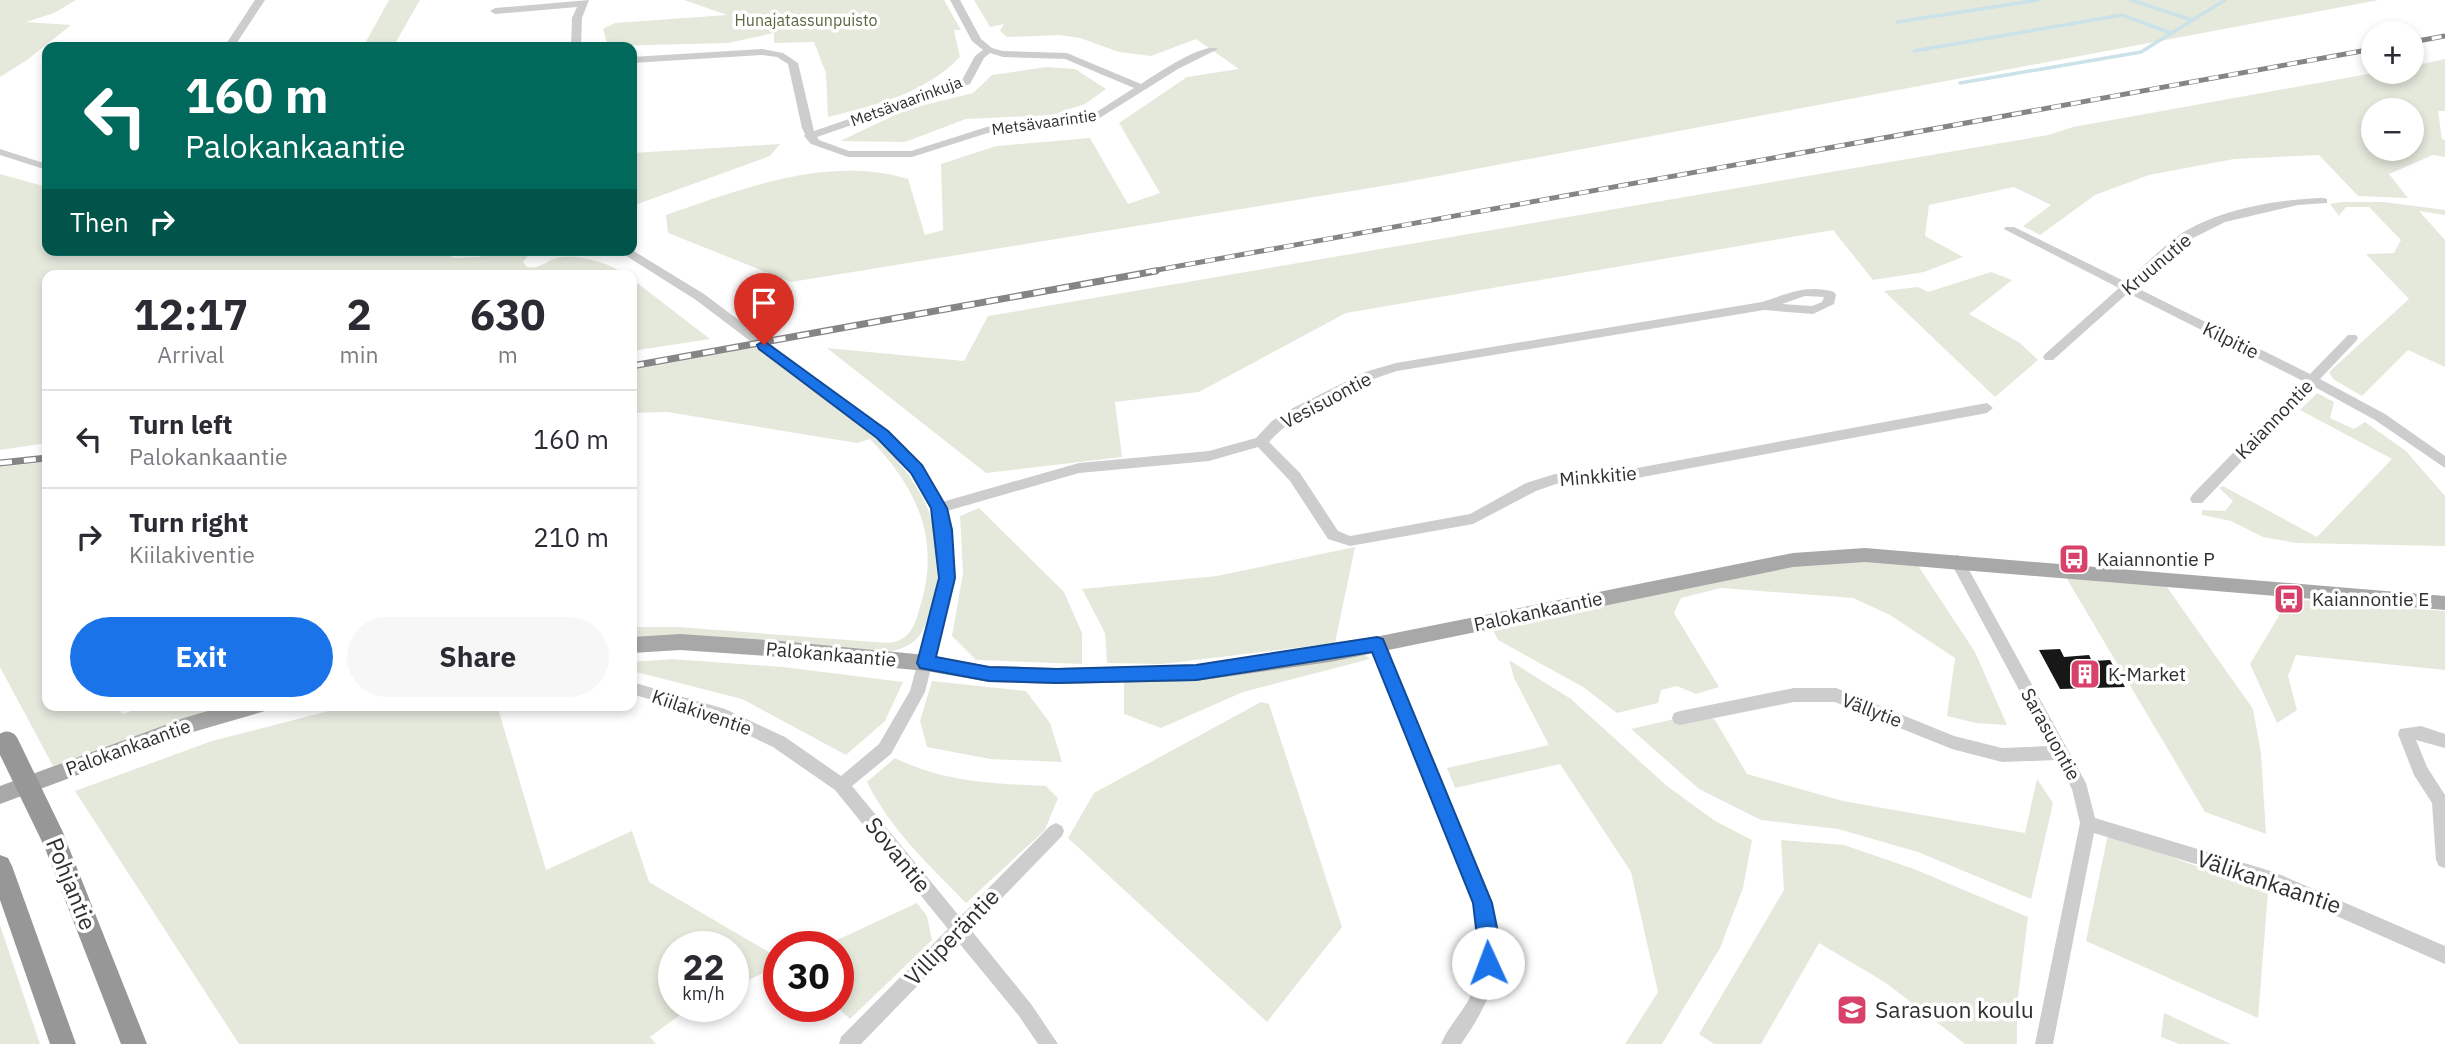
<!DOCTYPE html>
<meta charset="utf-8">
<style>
body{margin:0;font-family:"IBM Plex Sans",sans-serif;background:#f7f7f7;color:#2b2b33;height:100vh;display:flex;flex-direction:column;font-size:26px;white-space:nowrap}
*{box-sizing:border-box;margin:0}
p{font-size:23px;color:#7c7c81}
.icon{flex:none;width:38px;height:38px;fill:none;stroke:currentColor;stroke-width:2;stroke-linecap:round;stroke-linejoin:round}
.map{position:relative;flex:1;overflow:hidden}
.drawer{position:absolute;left:42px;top:270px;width:595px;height:441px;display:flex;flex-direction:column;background:#fff;border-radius:14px;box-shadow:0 4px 10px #0003}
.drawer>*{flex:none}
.banner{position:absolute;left:42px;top:42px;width:595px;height:214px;border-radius:14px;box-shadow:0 4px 10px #0003;background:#00695c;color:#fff;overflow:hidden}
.tools{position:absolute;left:2361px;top:21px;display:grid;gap:14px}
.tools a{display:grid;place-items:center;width:63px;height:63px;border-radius:50%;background:#fff;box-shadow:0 4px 10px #0003;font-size:35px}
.speed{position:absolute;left:658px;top:931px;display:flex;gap:14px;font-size:35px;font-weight:700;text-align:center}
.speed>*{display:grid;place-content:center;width:91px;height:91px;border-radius:50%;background:#fff;box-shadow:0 4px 10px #0003;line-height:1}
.speed small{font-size:18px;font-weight:400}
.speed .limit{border:10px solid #d22;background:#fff;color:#111}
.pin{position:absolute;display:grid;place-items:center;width:60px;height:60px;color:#fff;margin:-72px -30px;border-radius:50% 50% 50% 0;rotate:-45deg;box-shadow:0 0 7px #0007}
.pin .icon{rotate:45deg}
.me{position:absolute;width:77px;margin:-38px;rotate:358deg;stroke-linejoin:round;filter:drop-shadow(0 0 5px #0008)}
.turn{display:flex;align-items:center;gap:24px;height:147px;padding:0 28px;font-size:32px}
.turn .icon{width:91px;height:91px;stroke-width:2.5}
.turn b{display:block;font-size:49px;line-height:60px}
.then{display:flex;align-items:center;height:66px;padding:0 28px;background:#0003;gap:14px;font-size:26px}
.eta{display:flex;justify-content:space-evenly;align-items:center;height:119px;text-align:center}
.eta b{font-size:42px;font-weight:800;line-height:49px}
.button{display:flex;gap:14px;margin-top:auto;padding:14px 28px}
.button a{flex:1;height:80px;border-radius:42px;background:#1a73e8;color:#fff;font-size:28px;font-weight:800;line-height:80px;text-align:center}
.button a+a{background:#f7f7f7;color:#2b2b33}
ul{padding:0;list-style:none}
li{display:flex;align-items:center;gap:21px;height:98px;padding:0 28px;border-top:2px solid #e1e1e2}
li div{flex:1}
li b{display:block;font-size:26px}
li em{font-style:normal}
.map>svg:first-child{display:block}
.green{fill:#e5e9dc;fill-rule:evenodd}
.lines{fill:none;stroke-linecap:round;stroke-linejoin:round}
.stream{stroke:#cae2e8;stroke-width:3.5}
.building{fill:#171717}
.minor{fill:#cdcdcd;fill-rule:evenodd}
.major{fill:#a8a8a8;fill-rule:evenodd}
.highway{fill:#979797;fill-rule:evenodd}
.rail-far1-casing{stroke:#858585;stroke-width:5}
.rail-casing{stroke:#858585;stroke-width:7}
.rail-far1{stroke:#fff;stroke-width:3.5;stroke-dasharray:10;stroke-linecap:butt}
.rail{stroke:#fff;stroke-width:4.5;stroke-dasharray:12;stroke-linecap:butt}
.highway-bridge{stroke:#979797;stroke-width:23}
.route{fill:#1a73e8;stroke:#114b97;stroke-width:2}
.labels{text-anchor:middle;stroke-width:7;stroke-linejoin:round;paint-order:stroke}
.far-park-label{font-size:16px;fill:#5b6840;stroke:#fff}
.far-street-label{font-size:16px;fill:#303030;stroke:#fff}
.street-label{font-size:19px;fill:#303030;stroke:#fff}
.poi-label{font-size:19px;fill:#303030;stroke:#fff;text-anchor:start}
.near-street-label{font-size:23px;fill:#303030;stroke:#fff}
.near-poi-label{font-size:23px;fill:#303030;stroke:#fff;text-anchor:start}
</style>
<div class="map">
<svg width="2445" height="1044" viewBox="0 0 2445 1044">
<rect width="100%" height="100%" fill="#fff"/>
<!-- green -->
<g class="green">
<polygon points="0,0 76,0 54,13 26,22 71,25 27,60 0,77"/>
<polygon points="389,0 420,0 393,47 363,47"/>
<path d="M 684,0 L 944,0 L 961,30 L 954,30 L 960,57 C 924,94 876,105 828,117 L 826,73 L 814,42 L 774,43 L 774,33 L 728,43 L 608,46 L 603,29 L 615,23 L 727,15 Z"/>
<path d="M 974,0 L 2379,0 L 1395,184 L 791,282 L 668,233 L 666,215 C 742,189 827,155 908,179 L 925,235 L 943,230 L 941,164 L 996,146 L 1090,138 L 1128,204 L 1160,193 L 1119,123 L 1187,77 L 1239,69 L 1196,39 L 1151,56 L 1119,52 L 1080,38 L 1059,35 L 1007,37 L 1000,31 L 1004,24 L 990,27 Z"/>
<path d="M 2445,59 L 2445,111 L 2438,111 L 2442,139 L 2445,140 L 2445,157 L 2433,155 L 2389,174 L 2408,198 L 2358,196 L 2319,155 L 2234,159 L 2149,175 L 2095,195 L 2040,235 L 2023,226 L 2051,205 L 2014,187 L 1929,205 L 1925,236 L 1963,257 L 1924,272 L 1873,280 L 1833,230 L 1346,313 L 1199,392 L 1115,402 L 1122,457 L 986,473 L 827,348 L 964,361 L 988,316 L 2048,135 L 2073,127 L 2379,72 L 2412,72 L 2412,66 ZM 2412,110 L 2412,149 L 2373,149 L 2373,110 Z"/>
<polygon points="1046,67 1075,69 1106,89 1085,104 1051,115 966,119 905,142 840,141 908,109 973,93 992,75"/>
<polygon points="780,144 770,156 632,206 632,153"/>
<path d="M 0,174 L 47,187 L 47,250 L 416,250 L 439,252 L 454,258 L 479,257 L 498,250 L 527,250 L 530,253 L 523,262 L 527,267 C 542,270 549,257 563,257 C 582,255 612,264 626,275 L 47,275 L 47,443 L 0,450 Z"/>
<polygon points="2341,202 2384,202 2445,210 2445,215 2419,211 2445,240 2445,367 2408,350 2362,396 2333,379 2329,372 2409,299 2366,254 2394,253 2401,240 2369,207 2346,207 2339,216 2330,204"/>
<polygon points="1991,272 2012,280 1969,314 2020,343 2038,360 1995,397 1884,291 1918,287 1928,292"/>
<polygon points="632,279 710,339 632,351"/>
<path d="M 757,347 C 839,410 967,477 933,601 C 924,634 919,647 883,653 L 684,637 L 632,639 L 632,627 L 679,627 L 887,643 C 910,641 914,627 920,607 C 941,539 917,488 870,439 L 857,443 L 667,412 L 632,413 L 632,370 Z"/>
<polygon points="2317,393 2334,402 2330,418 2354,429 2365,422 2406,451 2445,496 2445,546 2296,543 2263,537 2231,521 2202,515 2202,510 2225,511 2233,501 2219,488 2223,486 2317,537 2392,459 2300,410"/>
<polygon points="47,462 47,705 118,705 122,714 150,705 226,705 53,766 0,667 0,467"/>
<polygon points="979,508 1064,592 1082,633 1082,664 976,660 952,636 963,573 960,516"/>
<polygon points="1355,547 1335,643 1162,664 1107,663 1105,633 1082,589 1217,576"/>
<polygon points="1915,561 1975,652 2007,725 1976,723 1947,716 1955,658 1890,615 1853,598 1721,588 1681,598 1674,613 1719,687 1696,694 1677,686 1661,690 1658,703 1617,713 1583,687 1498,640 1491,626 1796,563"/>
<polygon points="2064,574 2162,580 2253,709 2261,753 2266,834 2205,812"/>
<polygon points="2289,599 2445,611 2445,670 2296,655 2288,676 2297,710 2277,723 2250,664"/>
<polygon points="1362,653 1370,659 1243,692 1161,728 1124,714 1124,679"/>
<polygon points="672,659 783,667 903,682 885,721 846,755 742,699 632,671 632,662"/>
<polygon points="1509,660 1571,699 1667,786 1715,821 1752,840 1743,888 1720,948 1662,1044 1625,1044 1658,992 1631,872 1560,764 1455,788 1447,768 1549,745 1514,678"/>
<polygon points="932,681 1026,691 1050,723 1062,762 990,759 927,747 920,721"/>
<polygon points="1261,702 1269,704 1342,927 1267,1022 1068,838 1094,793"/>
<polygon points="352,705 497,705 546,870 632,831 649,882 779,958 779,966 733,987 733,947 674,947 674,1006 692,1006 650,1037 656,1044 239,1044 75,791 212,741"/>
<polygon points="1700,713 1715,720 1747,774 1843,801 2025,833 2037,779 2053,803 2031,899 1918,852 1838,829 1761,820 1699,789 1631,729"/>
<path d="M 895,758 C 947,783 990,783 1046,786 L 1058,798 L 1045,830 L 966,903 C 929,865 890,829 867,782 Z"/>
<polygon points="2108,834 2268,892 2258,1018 2086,941"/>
<polygon points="1781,840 1844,845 1914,869 2028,917 2017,1005 2017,1044 1965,1044 1886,983 1819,943 1761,1044 1714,1044 1699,1034 1784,890"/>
<polygon points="917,903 927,916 932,940 850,1019 836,1006 838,1006 838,947 822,947"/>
<polygon points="0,925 40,1044 0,1044"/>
<polygon points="2164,1013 2231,1044 2179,1044 2161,1037"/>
</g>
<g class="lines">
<!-- stream -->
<g class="stream">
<polyline points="2131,0 2192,20"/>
<polyline points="1897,22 2038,0"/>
<polyline points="1914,51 2122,15 2171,33"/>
<polyline points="1960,83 2141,52 2225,0"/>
</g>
</g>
<!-- building -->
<polygon class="building" points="2060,649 2064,657 2089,655 2092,661 2110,660 2125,687 2060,689 2039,650"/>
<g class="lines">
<!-- minor -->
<g class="minor">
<polygon points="255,0 265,0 234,47 224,47"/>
<polygon points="589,0 582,18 581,47 571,47 572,18 577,7 495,14 490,11 495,8"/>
<path d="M 950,0 L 960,0 L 981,39 L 992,48 L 1003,51 L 1067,53 L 1141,84 C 1155,75 1205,41 1218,49 L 1178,69 L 1098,119 L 994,131 L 912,157 L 848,157 L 811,144 L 804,136 L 805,134 L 802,128 L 788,64 L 777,57 L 762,55 L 632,63 L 632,57 L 762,49 L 783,53 L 798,63 L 814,131 L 962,80 L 975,56 L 983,50 L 972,41 ZM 990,53 L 1003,57 L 1065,59 L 1134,88 L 1095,113 L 993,125 L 911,151 L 849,151 L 819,140 L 817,137 L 970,84 L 984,58 Z"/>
<polygon points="0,149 47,164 47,170 0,155"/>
<path d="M 2323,198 L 2327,199 L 2327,203 L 2298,205 L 2225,222 L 2187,241 L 2135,287 L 2310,374 L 2348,335 L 2356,335 L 2358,338 L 2356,341 L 2320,379 L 2385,414 L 2445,456 L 2445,468 L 2375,420 L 2313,386 L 2202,503 L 2192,503 L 2190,499 L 2192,495 L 2303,381 L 2128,293 L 2053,360 L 2045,360 L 2043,357 L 2045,354 L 2119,288 L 2004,229 L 2006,227 L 2014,227 L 2126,282 C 2143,267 2160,249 2178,236 C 2215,210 2279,199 2323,198 Z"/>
<path d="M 617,250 L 632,250 L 704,294 L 887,431 L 921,466 L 942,502 L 1079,463 L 1209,451 L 1256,438 L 1272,421 L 1293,408 L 1365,372 L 1396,363 L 1762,302 C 1787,294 1807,284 1834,292 L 1836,295 L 1834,304 L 1813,314 L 1764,310 L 1397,371 C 1357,383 1296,411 1269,442 L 1300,473 L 1338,531 L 1350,536 L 1470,514 L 1526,483 L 1555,474 L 1637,468 L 1987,403 L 1993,408 L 1987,413 L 1637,478 L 1556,484 L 1536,491 L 1473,524 L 1350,546 L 1328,539 L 1290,481 L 1258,447 L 1209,461 L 1079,473 L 947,511 L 951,530 L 954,578 L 925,692 L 891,754 L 852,786 L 960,917 L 1050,826 L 1056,823 L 1062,826 L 1064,831 L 1062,836 L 971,930 L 1031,1004 L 1058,1044 L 1038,1044 L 1019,1016 L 959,943 L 861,1044 L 839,1044 L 841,1037 L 948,929 L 835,790 L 773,747 L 715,719 L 632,694 L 632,682 L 725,709 L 785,737 L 841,776 L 879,744 L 910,691 L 940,578 L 937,530 L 932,508 L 911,472 L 877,437 L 696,300 ZM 1805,296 L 1824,297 L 1822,302 L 1812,306 L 1782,304 Z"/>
<polygon points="1957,555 1962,557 2086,783 2095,818 2274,872 2445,946 2445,964 2271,887 2094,833 2053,1044 2035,1044 2080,823 2072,789 2057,760 2002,762 1952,749 1835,702 1794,702 1680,725 1674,723 1672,718 1674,713 1680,711 1794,688 1836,688 1954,736 2002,748 2049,746 1950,561 1952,557"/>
<path d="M 1377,638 L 1382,640 L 1385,644 L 1491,903 C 1502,966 1498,991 1461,1044 L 1441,1044 C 1447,1029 1459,1016 1468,1001 C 1485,970 1479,936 1473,903 L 1369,644 L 1372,640 Z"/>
<polygon points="2421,726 2445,734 2445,748 2416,740 2427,767 2445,795 2445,868 2439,866 2436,860 2432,803 2414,775 2398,734 2400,729"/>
</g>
<!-- major -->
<g class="major">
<polygon points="1865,548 2445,596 2445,610 1865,562 1793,567 1330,662 1196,681 1056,684 989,682 926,671 781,657 680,650 632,653 632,637 680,634 781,641 926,655 989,666 1056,668 1196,665 1330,646 1793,553"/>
<polygon points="228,705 268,705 265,711 193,732 0,804 0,786 184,718"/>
</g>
<!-- highway -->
<g class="highway">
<polygon points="53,828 61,831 65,838 147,1044 121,1044 41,838 45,831"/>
<polygon points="0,855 8,858 12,866 76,1044 50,1044 0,900"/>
</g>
<!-- rail-far1 casing -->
<g class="rail-far1-casing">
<g id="rail-far1">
<polyline points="2412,42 2445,36"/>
<polyline points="1146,272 2373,49"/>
</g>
</g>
<!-- rail casing -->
<g class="rail-casing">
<g id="rail">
<polyline points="632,366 1156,271"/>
<polyline points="0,463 47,458"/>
</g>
</g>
<!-- rail-far1 -->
<use href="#rail-far1" class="rail-far1"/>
<!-- rail -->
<use href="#rail" class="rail"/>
<!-- highway-bridge -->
<polyline class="highway-bridge" points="7,743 53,838"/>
</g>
<!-- route -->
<polygon class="route" points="764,341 888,431 922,465 947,508 952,530 955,578 936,657 989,667 1056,669 1196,665 1377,637 1383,639 1492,903 1501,947 1496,970 1488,973 1481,970 1473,903 1372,652 1196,680 1056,683 989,681 920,668 917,663 939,578 931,508 911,473 877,438 759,349 757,345"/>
<!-- icons -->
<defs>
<g id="bus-square" transform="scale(1.575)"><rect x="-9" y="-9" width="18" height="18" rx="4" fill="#d84169" stroke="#fff"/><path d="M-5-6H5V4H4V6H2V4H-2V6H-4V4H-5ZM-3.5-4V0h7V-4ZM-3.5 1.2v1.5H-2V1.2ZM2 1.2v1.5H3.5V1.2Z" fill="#fff"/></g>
<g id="building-square" transform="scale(1.575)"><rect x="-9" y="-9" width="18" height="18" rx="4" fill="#d84169" stroke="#fff"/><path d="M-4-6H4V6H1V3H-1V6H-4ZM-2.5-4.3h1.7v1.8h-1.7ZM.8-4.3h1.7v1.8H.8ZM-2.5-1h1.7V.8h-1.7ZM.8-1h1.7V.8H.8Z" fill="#fff"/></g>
<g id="school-square" transform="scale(1.575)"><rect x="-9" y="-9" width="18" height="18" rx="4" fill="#d84169" stroke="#fff"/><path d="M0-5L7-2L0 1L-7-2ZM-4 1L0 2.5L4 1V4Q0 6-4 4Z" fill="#fff"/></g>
</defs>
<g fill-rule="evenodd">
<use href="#bus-square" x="2074" y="559"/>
<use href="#bus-square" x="2289" y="599"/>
<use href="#building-square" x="2085" y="674"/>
<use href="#school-square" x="1852" y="1010"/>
</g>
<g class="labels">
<!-- far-park labels -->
<g class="far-park-label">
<text x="806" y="26">Hunajatassunpuisto</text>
</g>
<!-- far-street labels -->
<g class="far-street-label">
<text transform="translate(906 101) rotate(-20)" y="6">Metsävaarinkuja</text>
<text transform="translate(1044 122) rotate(-8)" y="6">Metsävaarintie</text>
</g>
<!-- street labels -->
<g class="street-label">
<text transform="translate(2156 264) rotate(-40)" y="7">Kruunutie</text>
<text transform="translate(2231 340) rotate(26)" y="7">Kilpitie</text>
<text transform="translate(1326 400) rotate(-28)" y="7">Vesisuontie</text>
<text transform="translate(2274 419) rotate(-46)" y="7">Kaiannontie</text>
<text transform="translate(1598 476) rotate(-5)" y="7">Minkkitie</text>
<text transform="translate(1538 611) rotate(-12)" y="7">Palokankaantie</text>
<text transform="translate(831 654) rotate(5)" y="7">Palokankaantie</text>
<text transform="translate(1872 710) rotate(21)" y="7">Vällytie</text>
<text transform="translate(702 712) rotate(19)" y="7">Kiilakiventie</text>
<text transform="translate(2051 734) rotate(61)" y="7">Sarasuontie</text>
<text transform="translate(128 747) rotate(-20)" y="7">Palokankaantie</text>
</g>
<!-- poi labels -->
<g class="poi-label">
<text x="2097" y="566">Kaiannontie P</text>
<text x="2312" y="606">Kaiannontie E</text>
<text x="2108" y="681">K-Market</text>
</g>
<!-- near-street labels -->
<g class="near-street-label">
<text transform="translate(898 855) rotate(51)" y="8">Sovantie</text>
<text transform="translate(2269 882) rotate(19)" y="8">Välikankaantie</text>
<text transform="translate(71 884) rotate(68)" y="8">Pohjantie</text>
<text transform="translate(952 937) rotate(-46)" y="8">Villiperäntie</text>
</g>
<!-- near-poi labels -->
<g class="near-poi-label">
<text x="1875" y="1018">Sarasuon koulu</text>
</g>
</g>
</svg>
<div class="tools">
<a>+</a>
<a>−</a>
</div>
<div class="speed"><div>22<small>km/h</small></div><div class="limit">30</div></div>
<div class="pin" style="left:764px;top:345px;background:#d93025"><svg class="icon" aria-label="arrive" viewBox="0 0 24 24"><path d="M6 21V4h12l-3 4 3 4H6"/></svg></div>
<svg class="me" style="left:1488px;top:963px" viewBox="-20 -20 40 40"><circle r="19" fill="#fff"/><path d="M0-13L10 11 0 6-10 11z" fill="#1a73e8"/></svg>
<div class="banner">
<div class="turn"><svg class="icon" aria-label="left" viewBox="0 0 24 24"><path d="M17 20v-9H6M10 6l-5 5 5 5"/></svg><div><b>160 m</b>Palokankaantie</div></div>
<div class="then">Then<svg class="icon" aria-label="right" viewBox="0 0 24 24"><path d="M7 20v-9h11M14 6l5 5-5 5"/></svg></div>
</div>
<section class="drawer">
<div class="eta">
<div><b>12:17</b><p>Arrival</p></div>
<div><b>2</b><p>min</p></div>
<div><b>630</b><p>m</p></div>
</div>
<ul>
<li><svg class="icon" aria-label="left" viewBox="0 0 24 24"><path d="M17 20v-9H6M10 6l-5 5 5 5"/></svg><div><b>Turn left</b><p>Palokankaantie</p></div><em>160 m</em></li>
<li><svg class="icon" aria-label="right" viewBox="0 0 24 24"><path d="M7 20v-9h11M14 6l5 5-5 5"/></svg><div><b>Turn right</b><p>Kiilakiventie</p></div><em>210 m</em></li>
</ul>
<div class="button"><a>Exit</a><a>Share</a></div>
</section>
</div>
